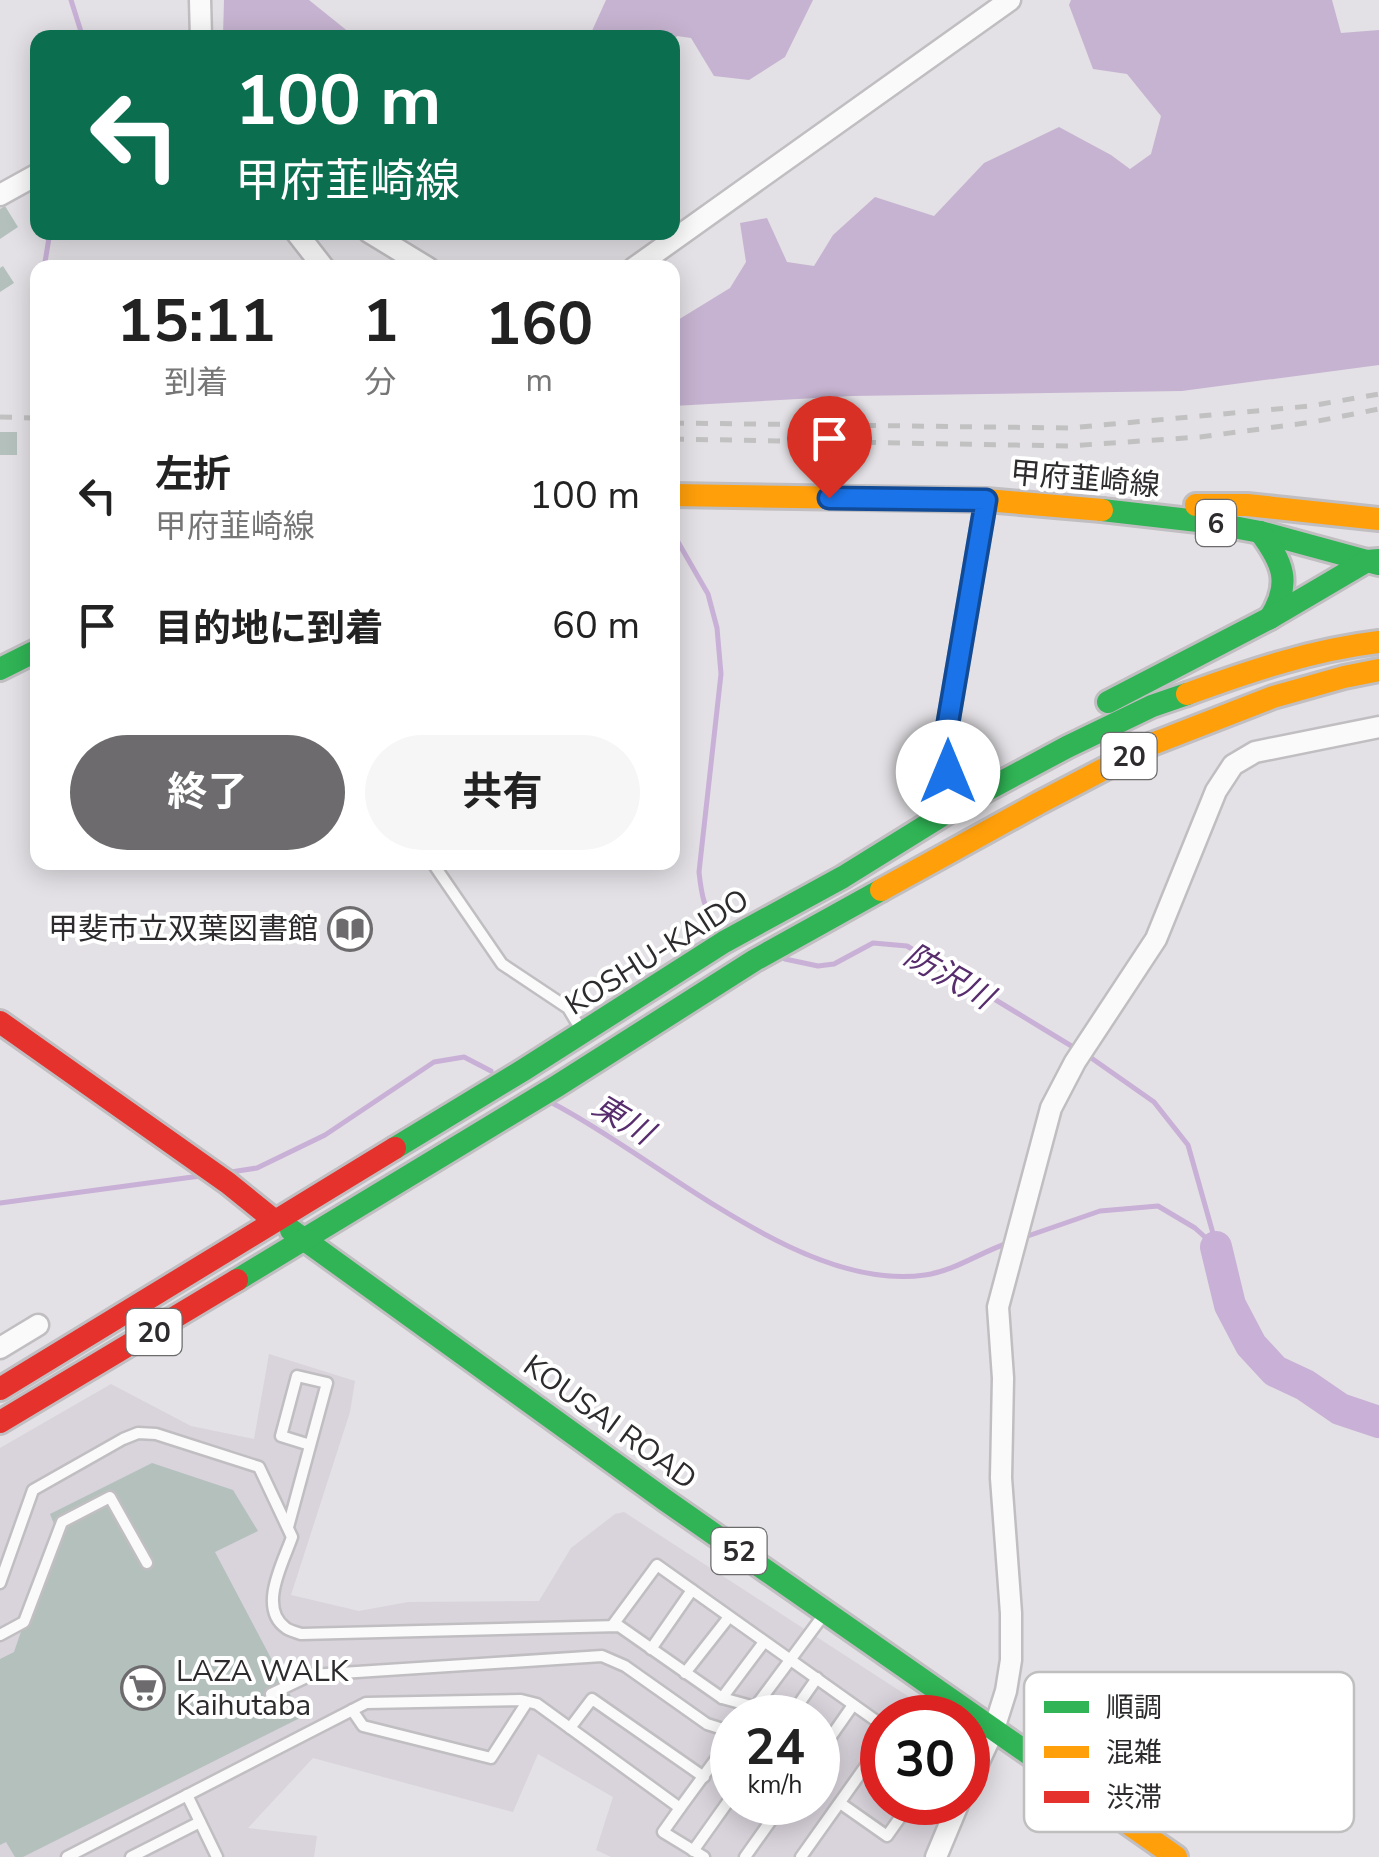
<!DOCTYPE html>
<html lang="ja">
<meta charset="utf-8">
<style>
body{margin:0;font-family:"Nunito Sans","Noto Sans JP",sans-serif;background:#f6f6f6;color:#222;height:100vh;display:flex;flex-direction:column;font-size:38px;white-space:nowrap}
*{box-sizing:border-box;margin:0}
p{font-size:32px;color:#767676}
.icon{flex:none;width:55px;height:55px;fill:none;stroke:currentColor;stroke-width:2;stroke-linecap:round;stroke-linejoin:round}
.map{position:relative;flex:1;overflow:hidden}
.details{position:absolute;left:30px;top:260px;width:650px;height:610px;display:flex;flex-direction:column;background:#fff;border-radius:20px;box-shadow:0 5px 25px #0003}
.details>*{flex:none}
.guide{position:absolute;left:30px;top:30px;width:650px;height:210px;border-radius:20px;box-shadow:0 5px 25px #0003;background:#0b6e4f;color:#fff;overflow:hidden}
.speed{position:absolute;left:710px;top:1695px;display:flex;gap:20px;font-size:50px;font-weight:700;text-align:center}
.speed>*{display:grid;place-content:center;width:130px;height:130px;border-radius:50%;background:#fff;box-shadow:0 5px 25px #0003;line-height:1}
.speed small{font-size:25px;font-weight:400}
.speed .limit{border:15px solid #d22;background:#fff;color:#111}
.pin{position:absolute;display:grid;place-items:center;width:85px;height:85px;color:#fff;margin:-102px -42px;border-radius:50% 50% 50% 0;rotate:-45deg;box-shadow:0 0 10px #0007}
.pin .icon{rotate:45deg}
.me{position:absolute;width:110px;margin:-55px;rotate:0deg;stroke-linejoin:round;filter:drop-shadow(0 0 8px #0008)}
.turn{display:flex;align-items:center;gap:35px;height:210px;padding:0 40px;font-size:45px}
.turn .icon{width:130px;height:130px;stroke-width:2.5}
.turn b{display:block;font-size:70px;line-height:85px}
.eta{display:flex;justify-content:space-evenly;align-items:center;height:170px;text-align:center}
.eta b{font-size:60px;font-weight:700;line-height:70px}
.primary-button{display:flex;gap:20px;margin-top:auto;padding:20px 40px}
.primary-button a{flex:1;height:115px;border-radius:60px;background:#6d6b6d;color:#fff;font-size:40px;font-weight:700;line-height:115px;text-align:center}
.primary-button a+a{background:#f6f6f6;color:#222}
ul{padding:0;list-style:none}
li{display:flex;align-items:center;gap:30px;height:130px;padding:0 40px}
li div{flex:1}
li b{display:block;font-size:38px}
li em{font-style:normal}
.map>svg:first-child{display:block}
.built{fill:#d9d3dc;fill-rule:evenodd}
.forest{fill:#c6b3d1}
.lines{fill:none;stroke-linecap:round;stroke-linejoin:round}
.stream{stroke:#c8b0d6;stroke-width:5}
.river{stroke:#c8b0d6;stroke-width:32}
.building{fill:#b4c0bc}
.lane-casing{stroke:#c0bec1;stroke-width:15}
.street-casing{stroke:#c0bec1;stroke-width:25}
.fast-casing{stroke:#c0bec1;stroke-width:28}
.slow-casing{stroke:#c0bec1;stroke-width:28}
.jam-casing{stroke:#c0bec1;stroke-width:28}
.lane{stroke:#fbfafb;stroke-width:10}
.street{stroke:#fbfafb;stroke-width:20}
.fast{stroke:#30b455;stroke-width:22}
.slow{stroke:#ff9f0a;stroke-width:22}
.jam{stroke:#e5322d;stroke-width:22}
.rail{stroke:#c2c1c2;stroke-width:5;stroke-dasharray:12 12;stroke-linecap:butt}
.route-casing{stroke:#114b97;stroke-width:25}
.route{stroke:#1a73e8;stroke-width:18}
.labels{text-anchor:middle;stroke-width:8;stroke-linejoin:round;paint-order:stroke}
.shield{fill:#fff;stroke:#6c6b6c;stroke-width:2.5}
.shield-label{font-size:28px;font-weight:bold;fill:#2d2b2d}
.street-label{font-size:30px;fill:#2d2b2d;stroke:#fff}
.poi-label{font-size:30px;fill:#2d2b2d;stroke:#fff;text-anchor:end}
.water-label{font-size:32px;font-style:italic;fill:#572d6d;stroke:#fff}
.key{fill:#fff;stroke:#c0bfc0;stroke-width:2.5}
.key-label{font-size:28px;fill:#2d2b2d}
</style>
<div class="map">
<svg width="1379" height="1857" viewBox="0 0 1379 1857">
<rect width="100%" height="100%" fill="#e3e1e5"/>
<!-- built -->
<path class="built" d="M 269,1354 L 355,1381 L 350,1412 L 291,1595 L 359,1611 L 408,1602 L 539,1601 L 571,1548 L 615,1514 L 624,1512 L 940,1717 L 882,1718 L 882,1802 L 954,1803 L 928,1857 L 611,1857 L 596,1850 L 613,1797 L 538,1754 L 513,1812 L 313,1758 L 248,1828 L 317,1836 L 314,1857 L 0,1857 L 0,1448 L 111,1384 L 191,1426 L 254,1439 ZM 732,1718 L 818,1718 L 818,1802 L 732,1802 Z"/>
<!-- forest -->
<g class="forest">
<polygon points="224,0 309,0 355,37 223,37"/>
<polygon points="606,0 813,0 785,57 749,80 714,76 691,38 677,36 673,42 672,38 594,37 591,33"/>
<polygon points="1071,0 1332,0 1341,33 1379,30 1379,365 1182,391 852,396 673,406 673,323 730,288 746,262 740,223 767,218 787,262 814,266 833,235 875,197 934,216 984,163 1059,127 1111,155 1130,169 1151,154 1161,116 1127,74 1093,69 1069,5"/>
</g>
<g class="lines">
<!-- stream -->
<g class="stream">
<polyline points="71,0 83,38"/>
<polyline points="44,268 50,232"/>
<path d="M 672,538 L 678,542 L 708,594 L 717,628 L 721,674 L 699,872 C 701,891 704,917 722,927"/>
<polyline points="785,959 818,966 834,964 873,943 907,946 1078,1050"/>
<polyline points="1087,1055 1154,1102 1188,1145 1216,1244"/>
<path d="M 554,1104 C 658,1158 804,1293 925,1275 C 955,1271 982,1251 1011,1242"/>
<polyline points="231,1172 257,1168 325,1135 434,1062 464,1057 491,1071"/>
<polyline points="0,1203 200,1176"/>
<polyline points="1022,1238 1100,1211 1158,1206 1195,1228 1216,1247"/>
</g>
<!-- river -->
<polyline class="river" points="1216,1247 1230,1305 1251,1345 1275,1371 1305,1385 1340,1409 1379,1422"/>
</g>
<!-- building -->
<g class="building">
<polygon points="5,206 18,227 0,239 0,209"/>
<polygon points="3,266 14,283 0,292 0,268"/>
<rect x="0" y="432" width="17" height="23"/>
<polygon points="152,1463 233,1490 258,1531 215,1552 302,1717 23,1857 15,1857 6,1842 0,1845 0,1659 14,1652 56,1529 50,1514"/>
</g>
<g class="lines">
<!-- lane casing -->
<g class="lane-casing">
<g id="lane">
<polyline points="432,862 502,964 568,1008 580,1028"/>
<polyline points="288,1527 327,1383 297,1376 281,1436 310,1445"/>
<path d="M 0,1583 L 33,1490 L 123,1439 L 138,1433 L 156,1434 L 259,1467 L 292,1537 C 284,1561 257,1608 286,1628 C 290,1631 296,1632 301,1634 L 619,1626 L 722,1698 L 755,1707"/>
<polyline points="612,1626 657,1565 882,1725"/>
<polyline points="0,1635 24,1622 62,1522 110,1497 147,1563"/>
<polyline points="651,1649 692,1590"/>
<polyline points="685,1673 729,1617"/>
<polyline points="271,1694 311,1675 602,1656 625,1666 707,1724 732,1732"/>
<polyline points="722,1698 764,1642"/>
<polyline points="352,1710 363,1726 491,1758 527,1702"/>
<polyline points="747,1718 822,1617"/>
<polyline points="789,1718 817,1678"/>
<polyline points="570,1728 592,1699 704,1777"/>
<polyline points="818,1755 853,1705"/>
<polyline points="866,1767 882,1779"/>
<polyline points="187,1795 217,1857"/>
<polyline points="840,1803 887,1836 911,1802"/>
<polyline points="680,1808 663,1832 704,1857"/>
<polyline points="693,1851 732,1796"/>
<polyline points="67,1857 366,1703 521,1700 537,1704 680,1808 732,1737"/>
<polyline points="131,1857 200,1822"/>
<polyline points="745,1857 784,1802"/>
<polyline points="801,1857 882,1743"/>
</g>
</g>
<!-- street casing -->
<g class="street-casing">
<g id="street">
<polyline points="200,0 201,38"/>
<polyline points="0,195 38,174"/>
<polyline points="296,232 324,268"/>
<polyline points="369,232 428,268"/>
<polyline points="634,268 1010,0"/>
<path d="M 959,805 C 951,783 944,764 945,740 L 986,500"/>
<polyline points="0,1348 38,1325"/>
<polyline points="968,1785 994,1729 1006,1691 1011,1660 1011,1613 1001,1478 1003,1378 998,1307 1051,1108 1075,1062 1156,939 1216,791 1233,765 1255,752 1379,727"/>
<polyline points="936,1857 959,1802"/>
</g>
</g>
<!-- fast casing -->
<g class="fast-casing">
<g id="fast">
<polyline points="1102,510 1207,522 1260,532 1367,561 1379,560"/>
<path d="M 1260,532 C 1283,563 1292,583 1270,618"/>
<polyline points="0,669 38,650"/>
<polyline points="1108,702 1270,618 1367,561 1379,564"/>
<polyline points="395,1148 525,1069 724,942 843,877 959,805 1067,747 1152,706 1187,694"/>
<polyline points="291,1230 665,1500 1039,1761"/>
<polyline points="237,1280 557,1086 755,960 881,890"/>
</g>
</g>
<!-- slow casing -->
<g class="slow-casing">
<g id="slow">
<polyline points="672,495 986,500 1102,510"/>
<polyline points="1196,505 1247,505 1379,519"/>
<path d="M 1187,694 C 1250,671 1312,650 1379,642"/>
<polyline points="881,890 1039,803 1152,744 1273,697 1344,677 1379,670"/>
<polyline points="1039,1761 1176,1857"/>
</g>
</g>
<!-- jam casing -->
<g class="jam-casing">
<g id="jam">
<polyline points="0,1022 228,1183 275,1221"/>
<polyline points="0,1389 395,1148"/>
<polyline points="0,1422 237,1280"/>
</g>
</g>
<!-- lane -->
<use href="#lane" class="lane"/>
<!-- street -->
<use href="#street" class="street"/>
<!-- fast -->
<use href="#fast" class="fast"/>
<!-- slow -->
<use href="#slow" class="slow"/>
<!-- jam -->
<use href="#jam" class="jam"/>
<!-- rail -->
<g class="rail">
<polyline points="0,417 38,418"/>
<polyline points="672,423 1069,428 1310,406 1379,394"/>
<polyline points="672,439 1068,446 1200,437 1313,422 1379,409"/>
</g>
</g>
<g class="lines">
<!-- route casing -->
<g class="route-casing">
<polyline id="route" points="829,498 986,500 945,740 944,758 948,772"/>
</g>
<!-- route -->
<use href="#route" class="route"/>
</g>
<!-- icons -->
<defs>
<g id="library-ring" transform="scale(2.25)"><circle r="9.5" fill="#fff" stroke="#6d6b6d" stroke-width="1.5"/><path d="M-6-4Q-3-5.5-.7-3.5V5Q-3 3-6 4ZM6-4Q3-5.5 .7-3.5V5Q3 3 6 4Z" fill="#6d6b6d"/></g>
<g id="supermarket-ring" transform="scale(2.25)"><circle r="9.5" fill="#fff" stroke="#6d6b6d" stroke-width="1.5"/><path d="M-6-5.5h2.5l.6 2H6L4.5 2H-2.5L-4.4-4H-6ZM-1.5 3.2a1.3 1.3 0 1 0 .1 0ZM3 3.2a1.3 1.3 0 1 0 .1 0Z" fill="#6d6b6d"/></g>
</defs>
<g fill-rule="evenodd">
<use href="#library-ring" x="350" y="929"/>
<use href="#supermarket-ring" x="143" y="1688"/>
</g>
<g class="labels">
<!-- shield labels -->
<g class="shield">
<rect x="1196" y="500" width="40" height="46" rx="8"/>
<rect x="1101.5" y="733" width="55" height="46" rx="8"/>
<rect x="126.5" y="1309" width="55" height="46" rx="8"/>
<rect x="711.5" y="1528" width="55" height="46" rx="8"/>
</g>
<g class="shield-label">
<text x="1216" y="533">6</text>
<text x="1129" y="766">20</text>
<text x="154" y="1342">20</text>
<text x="739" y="1561">52</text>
</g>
<!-- street labels -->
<g class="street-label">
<text transform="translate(1085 479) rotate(5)" y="10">甲府韮崎線</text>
<text transform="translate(657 952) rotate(-32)" y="10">KOSHU-KAIDO</text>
<text transform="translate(610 1422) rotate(36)" y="10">KOUSAI ROAD</text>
</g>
<!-- poi labels -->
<g class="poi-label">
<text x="318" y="939">甲斐市立双葉図書館</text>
<text x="176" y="1681" text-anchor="start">LAZA WALK<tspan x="176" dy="34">Kaihutaba</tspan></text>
</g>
<!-- water labels -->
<g class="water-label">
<text transform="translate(949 976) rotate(30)" y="11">防沢川</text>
<text transform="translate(623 1119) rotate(31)" y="11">東川</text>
</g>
</g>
<!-- legend -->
<rect x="1024" y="1672" width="330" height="160" rx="15" class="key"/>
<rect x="1044" y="1701" width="45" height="12" fill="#30b455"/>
<rect x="1044" y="1746" width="45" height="12" fill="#ff9f0a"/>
<rect x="1044" y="1791" width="45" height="12" fill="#e5322d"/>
<g class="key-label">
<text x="1106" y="1717">順調</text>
<text x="1106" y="1762">混雑</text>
<text x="1106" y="1807">渋滞</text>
</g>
</svg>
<div class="speed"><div>24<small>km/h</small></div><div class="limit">30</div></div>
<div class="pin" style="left:829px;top:498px;background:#d93025"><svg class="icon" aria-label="arrive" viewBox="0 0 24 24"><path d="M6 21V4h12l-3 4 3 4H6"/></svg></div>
<svg class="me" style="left:948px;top:772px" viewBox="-20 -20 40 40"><circle r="19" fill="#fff"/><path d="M0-13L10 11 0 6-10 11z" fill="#1a73e8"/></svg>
<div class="guide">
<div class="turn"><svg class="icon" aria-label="left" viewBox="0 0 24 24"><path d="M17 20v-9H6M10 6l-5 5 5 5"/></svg><div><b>100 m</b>甲府韮崎線</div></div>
</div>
<section class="details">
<div class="eta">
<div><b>15:11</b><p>到着</p></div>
<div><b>1</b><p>分</p></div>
<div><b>160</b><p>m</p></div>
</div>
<ul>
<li><svg class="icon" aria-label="left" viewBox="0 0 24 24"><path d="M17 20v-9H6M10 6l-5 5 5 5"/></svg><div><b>左折</b><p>甲府韮崎線</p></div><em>100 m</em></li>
<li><svg class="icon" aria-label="arrive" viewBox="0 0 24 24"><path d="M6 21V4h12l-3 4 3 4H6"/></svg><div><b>目的地に到着</b></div><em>60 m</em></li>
</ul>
<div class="primary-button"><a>終了</a><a>共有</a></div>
</section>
</div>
